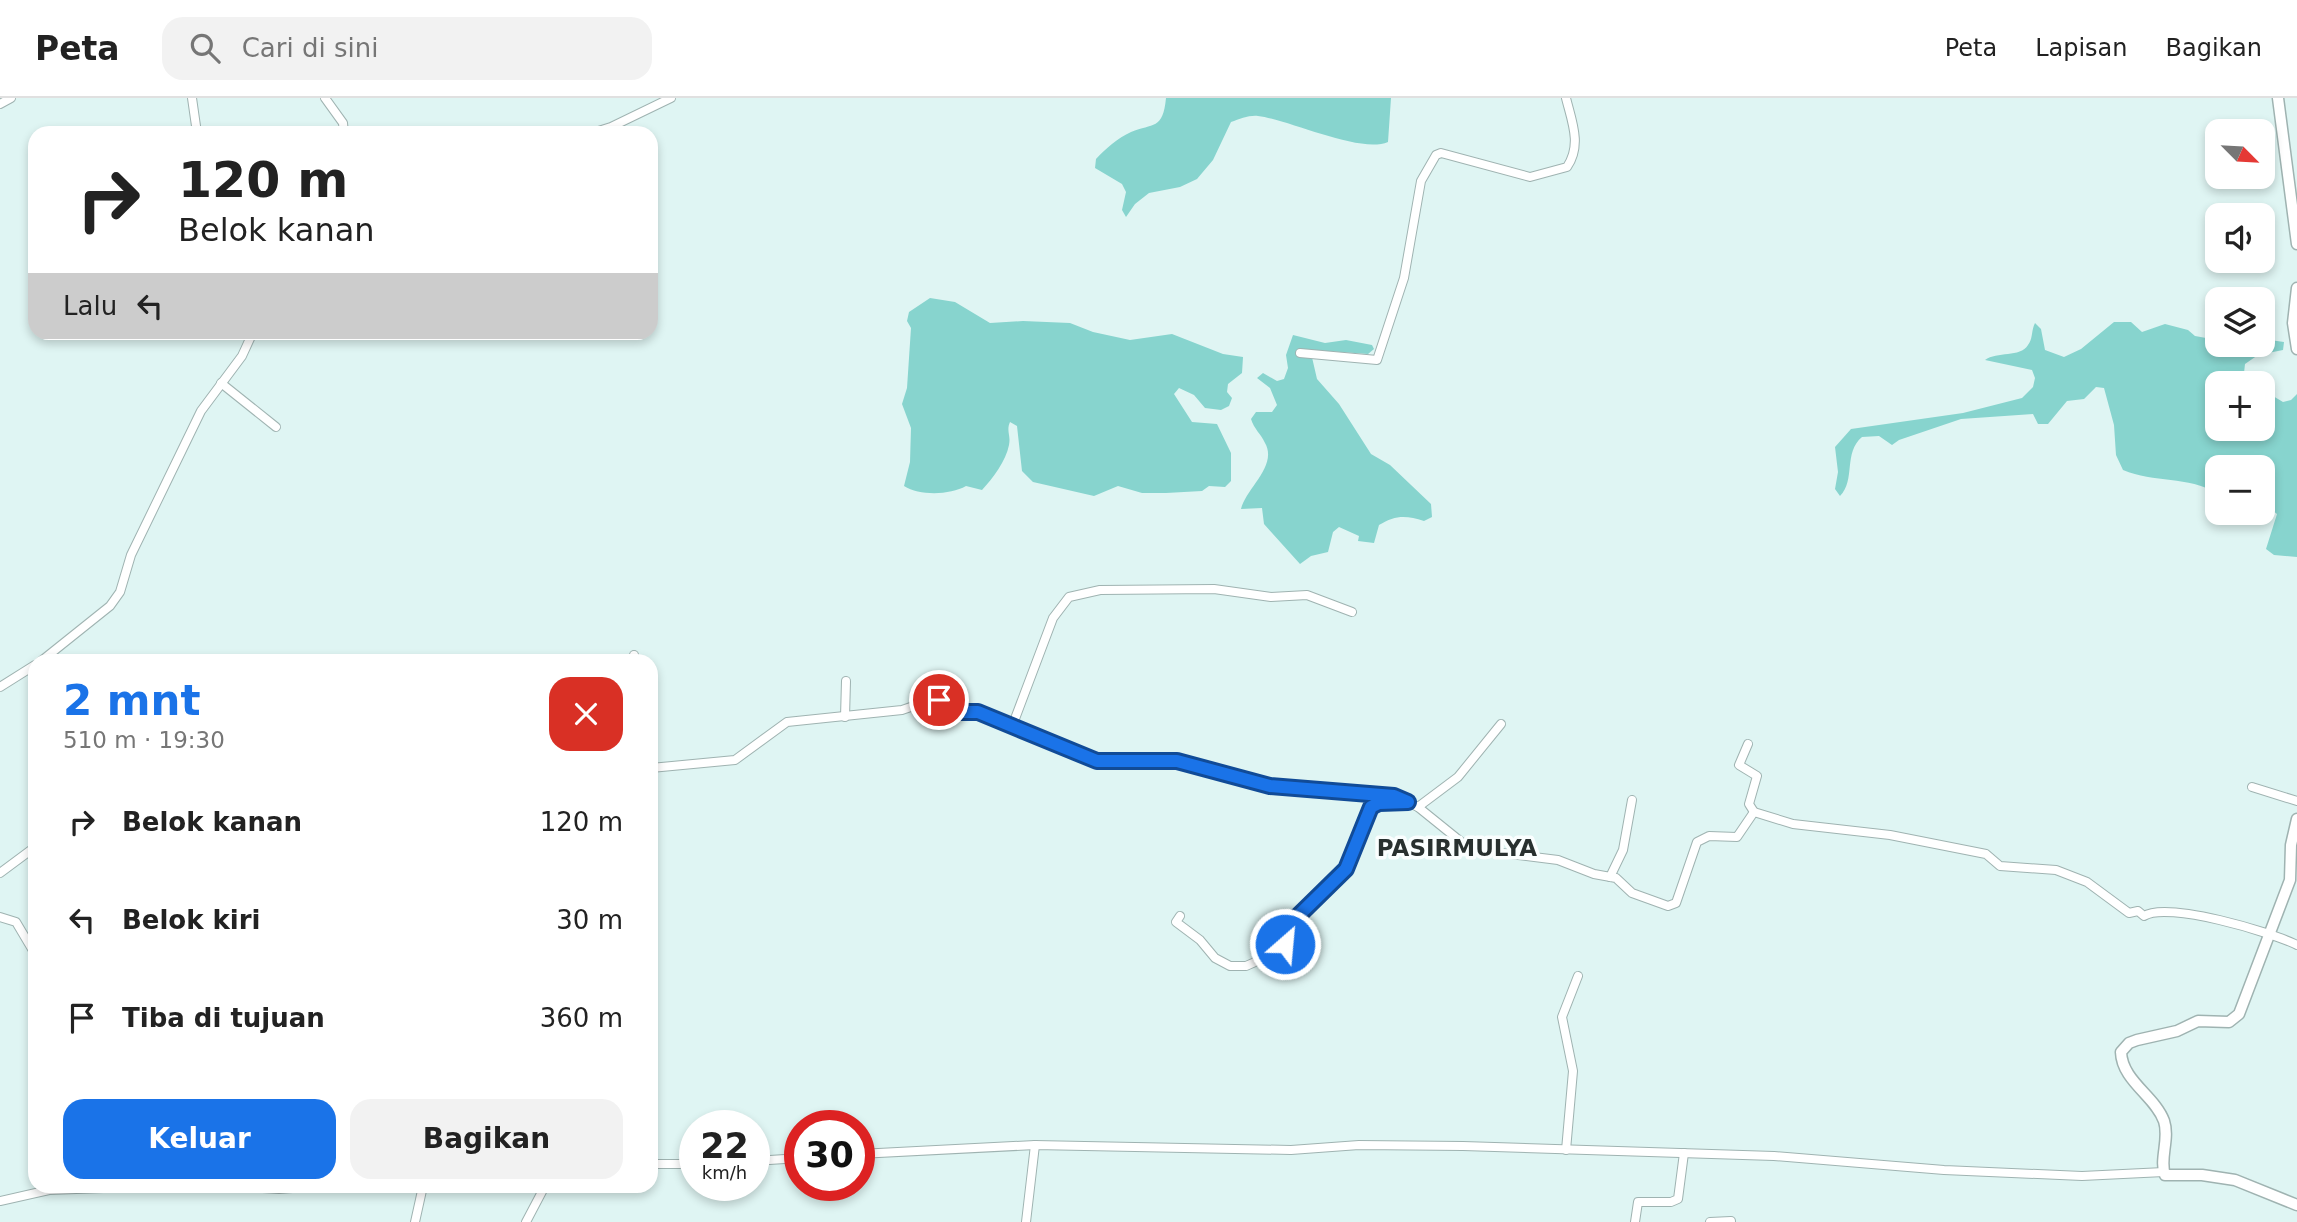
<!DOCTYPE html>
<html lang="id">
<meta charset="utf-8">
<style>
body{margin:0;font-family:"DejaVu Sans",sans-serif;background:#f2f2f2;color:#222;height:100vh;display:flex;flex-direction:column;font-size:26px;white-space:nowrap}
*{box-sizing:border-box;margin:0}
p{font-size:23px;color:#767676}
.icon{flex:none;width:38px;height:38px;fill:none;stroke:currentColor;stroke-width:2;stroke-linecap:round;stroke-linejoin:round}
.map{position:relative;flex:1;overflow:hidden}
.side{position:absolute;left:28px;top:556px;width:630px;height:539px;display:flex;flex-direction:column;background:#fff;border-radius:21px;box-shadow:0 4px 10px #0003}
.side>*{flex:none}
.banner{position:absolute;left:28px;top:28px;width:630px;height:214px;border-radius:21px;box-shadow:0 4px 10px #0003;background:#fff;color:#222;overflow:hidden}
.needle{width:46px;rotate:114deg}
.fabs{position:absolute;left:2205px;top:21px;display:grid;gap:14px}
.fabs a{display:grid;place-items:center;width:70px;height:70px;border-radius:14px;background:#fff;box-shadow:0 4px 10px #0003;font-size:35px}
.speed{position:absolute;left:679px;top:1012px;display:flex;gap:14px;font-size:35px;font-weight:700;text-align:center}
.speed>*{display:grid;place-content:center;width:91px;height:91px;border-radius:50%;background:#fff;box-shadow:0 4px 10px #0003;line-height:1}
.speed small{font-size:18px;font-weight:400}
.speed .limit{border:10px solid #d22;background:#fff;color:#111}
.pin{position:absolute;display:grid;place-items:center;width:60px;height:60px;color:#fff;margin:-30px;border:4px solid #fff;border-radius:50%;box-shadow:0 2px 7px #0007}
.me{position:absolute;width:77px;margin:-38px;rotate:27deg;stroke-linejoin:round;filter:drop-shadow(0 0 5px #0008)}
.turn{display:flex;align-items:center;gap:24px;height:147px;padding:0 35px;font-size:32px}
.turn .icon{width:91px;height:91px;stroke-width:2.5}
.turn b{display:block;font-size:49px;line-height:60px}
.then{display:flex;align-items:center;height:66px;padding:0 35px;background:#0003;gap:14px;font-size:26px}
.round{display:grid;place-items:center;flex:none;width:74px;height:74px;border-radius:21px;background:#f2f2f2}
.headline{display:flex;align-items:center;justify-content:space-between;height:119px;padding:0 35px}
h1{font-size:42px;font-weight:700;line-height:52px;color:#1a73e8}
.button{display:flex;gap:14px;margin-top:auto;padding:14px 35px}
.button a{flex:1;height:80px;border-radius:21px;background:#1a73e8;color:#fff;font-size:28px;font-weight:700;line-height:80px;text-align:center}
.button a+a{background:#f2f2f2;color:#222}
ul{padding:0;list-style:none}
li{display:flex;align-items:center;gap:21px;height:98px;padding:0 35px}
li div{flex:1}
li b{display:block;font-size:26px}
li em{font-style:normal}
header{display:flex;align-items:center;gap:42px;box-sizing:border-box;height:98px;padding:0 35px;background:#fff;border-bottom:2px solid #e0e0e0}
header strong{font-size:33px}
nav{display:flex;gap:38px;margin-inline-start:auto;font-size:24px}
.search{width:490px;height:63px;background:#f2f2f2;display:flex;align-items:center;gap:18px;box-sizing:border-box;padding:0 24px;border-radius:21px;color:#767676;font-size:26px}
.map>svg:first-child{display:block}
.green{fill:#87d4ce}
.lines{fill:none;stroke-linecap:round;stroke-linejoin:round}
.street-casing{stroke:#9fb3b1;stroke-width:10}
.secondary-casing{stroke:#9fb3b1;stroke-width:13}
.street{stroke:#fff;stroke-width:8}
.secondary{stroke:#fff;stroke-width:10}
.route-casing{stroke:#114b97;stroke-width:18}
.route{stroke:#1a73e8;stroke-width:12}
.labels{text-anchor:middle;stroke-width:7;stroke-linejoin:round;paint-order:stroke}
.quarter-label{font-size:23px;font-weight:bold;fill:#28302f;stroke:#fafefe}
</style>
<header>
<strong>Peta</strong>
<div class="search"><svg class="icon" aria-label="search" viewBox="0 0 24 24"><circle cx="10" cy="10" r="6"/><path d="M15 15l6 6"/></svg>Cari di sini</div>
<nav><a>Peta</a><a>Lapisan</a><a>Bagikan</a></nav>
</header>
<div class="map">
<svg width="2297" height="1124" viewBox="0 0 2297 1124">
<rect width="100%" height="100%" fill="#dff5f3"/>
<!-- green -->
<g class="green">
<path d="M 1166,0 L 1391,0 L 1388,44 C 1360,56 1290,22 1258,18 C 1249,17 1240,21 1231,24 L 1213,62 L 1197,81 L 1180,89 L 1149,95 L 1135,106 L 1126,119 L 1122,112 L 1126,94 L 1122,86 L 1095,70 L 1096,61 C 1105,51 1118,40 1131,34 C 1153,25 1163,32 1166,0 Z"/>
<path d="M 930,200 L 955,204 L 990,225 L 1023,223 L 1070,225 L 1093,234 L 1130,242 L 1172,236 L 1223,256 L 1243,259 L 1242,275 L 1228,286 L 1227,294 L 1232,300 L 1229,308 L 1221,312 L 1205,310 L 1194,297 L 1179,290 L 1174,296 L 1192,324 L 1217,326 L 1231,355 L 1231,383 L 1225,389 L 1209,388 L 1202,393 L 1166,395 L 1142,395 L 1118,388 L 1094,398 L 1033,384 L 1022,373 L 1017,328 L 1010,324 C 1006,333 1011,337 1009,347 C 1006,363 993,380 982,392 L 966,388 C 950,397 920,398 904,388 L 910,364 L 911,330 L 902,306 L 907,290 L 911,230 L 907,223 L 909,214 Z"/>
<path d="M 2114,224 L 2131,224 L 2142,234 L 2165,226 L 2188,232 L 2195,238 L 2217,242 L 2217,247 L 2263,247 L 2263,241 L 2284,244 L 2283,252 L 2258,257 L 2245,266 L 2244,275 L 2253,285 L 2217,285 L 2217,331 L 2263,331 L 2263,292 L 2283,304 L 2291,302 L 2297,296 L 2297,459 L 2274,457 L 2266,451 L 2277,416 L 2263,405 L 2263,369 L 2217,369 L 2217,395 C 2188,378 2154,385 2123,372 L 2116,357 L 2114,327 L 2104,290 L 2096,289 L 2084,301 L 2067,303 L 2048,326 L 2038,326 L 2033,316 L 1961,321 L 1899,342 L 1892,347 L 1879,338 L 1862,339 C 1843,355 1856,382 1840,398 L 1835,391 L 1838,374 L 1835,349 L 1851,331 L 1963,315 L 2022,300 L 2033,289 L 2035,280 L 2032,272 L 1985,262 C 1997,253 2020,260 2028,247 C 2033,241 2031,233 2035,225 L 2041,231 L 2045,252 L 2064,259 L 2081,251 Z"/>
<path d="M 1293,237 L 1325,245 L 1346,242 L 1372,247 L 1374,251 L 1368,256 L 1313,252 L 1311,255 L 1317,281 L 1339,306 L 1371,356 L 1390,367 L 1431,406 L 1432,419 L 1424,423 C 1406,417 1395,417 1379,427 L 1374,445 L 1358,443 L 1359,438 L 1339,429 L 1333,434 L 1328,454 L 1311,458 L 1300,466 L 1264,426 L 1262,410 L 1241,411 C 1246,390 1278,368 1265,345 C 1261,336 1254,331 1251,321 L 1256,314 L 1272,314 L 1277,307 L 1270,290 L 1257,280 L 1263,275 L 1277,283 L 1284,281 L 1288,270 L 1286,257 Z"/>
</g>
<g class="lines">
<!-- street casing -->
<g class="street-casing">
<g id="street">
<polyline points="192,0 197,35"/>
<polyline points="325,0 343,25 344,35"/>
<polyline points="0,6 11,0"/>
<polyline points="592,35 611,29 671,0"/>
<path d="M 1300,255 L 1377,262 L 1404,180 L 1421,83 L 1436,57 L 1441,55 L 1530,79 L 1567,69 C 1582,47 1572,24 1566,0"/>
<polyline points="221,285 276,329"/>
<polyline points="40,564 110,508 120,494 131,457 201,313 242,258 253,234"/>
<polyline points="634,564 634,557"/>
<polyline points="0,589 35,567"/>
<polyline points="845,619 846,583"/>
<polyline points="1013,626 1053,520 1069,499 1100,492 1214,491 1271,499 1307,497 1352,514"/>
<polyline points="1748,646 1739,667 1757,678 1749,706 1754,714"/>
<path d="M 651,670 L 735,662 L 787,624 L 902,612 L 931,602 L 939,602 L 958,614 L 981,615 L 1097,663 L 1177,663 L 1270,688 L 1394,698 L 1418,709 L 1470,751 L 1558,762 L 1594,776 L 1616,780 L 1632,795 L 1668,808 L 1676,805 L 1697,744 L 1709,738 L 1737,739 L 1754,714 L 1793,726 L 1890,737 L 1986,756 L 2000,768 L 2056,772 L 2087,784 L 2129,815 L 2138,813 L 2144,818 C 2167,803 2271,834 2297,847"/>
<polyline points="2252,689 2297,703"/>
<polyline points="1418,709 1458,679 1501,626"/>
<polyline points="0,775 35,749"/>
<polyline points="1610,779 1623,752 1632,702"/>
<polyline points="1180,818 1176,824 1200,842 1215,860 1230,868 1246,868 1278,854 1283,850 1296,820 1346,771 1371,709 1375,705 1402,704"/>
<polyline points="0,819 16,824 35,856"/>
<polyline points="713,1021 714,1027"/>
<polyline points="1566,1052 1573,973 1562,919 1578,878"/>
<polyline points="859,1056 1035,1047 1291,1052 1359,1047 1463,1048 1774,1058 1944,1072 2082,1078 2164,1074"/>
<polyline points="754,1063 800,1060"/>
<polyline points="651,1066 695,1066"/>
<polyline points="226,1088 279,1091 319,1088"/>
<polyline points="0,1103 49,1092 158,1088"/>
<polyline points="415,1124 423,1088"/>
<polyline points="526,1124 545,1088"/>
<polyline points="1026,1124 1035,1047"/>
<polyline points="1635,1124 1638,1104 1671,1104 1678,1101 1684,1055"/>
<polyline points="1710,1124 1731,1123"/>
</g>
</g>
<!-- secondary casing -->
<g class="secondary-casing">
<g id="secondary">
<polyline points="2278,0 2297,146"/>
<polyline points="2297,190 2293,225 2297,251"/>
<path d="M 2297,721 L 2291,747 L 2290,782 L 2239,916 L 2229,924 L 2198,923 L 2177,933 L 2137,942 L 2129,945 L 2121,954 C 2122,983 2155,998 2164,1023 C 2170,1041 2159,1061 2165,1077 L 2202,1077 L 2235,1082 L 2297,1107"/>
</g>
</g>
<!-- street -->
<use href="#street" class="street"/>
<!-- secondary -->
<use href="#secondary" class="secondary"/>
</g>
<g class="lines">
<!-- route casing -->
<g class="route-casing">
<polyline id="route" points="939,602 958,614 978,614 1097,663 1177,663 1270,688 1394,698 1408,704 1379,705 1371,709 1346,771 1296,820 1285,846"/>
</g>
<!-- route -->
<use href="#route" class="route"/>
</g>
<g class="labels">
<!-- quarter labels -->
<g class="quarter-label">
<text x="1457" y="758">PASIRMULYA</text>
</g>
</g>
</svg>
<div class="fabs">
<a><svg class="needle" viewBox="-14 -14 28 28"><path d="M0-13l5 13h-10z" fill="#e53935"/><path d="M0 13l5-13h-10z" fill="#767676"/></svg></a>
<a><svg class="icon" aria-label="sound" viewBox="0 0 24 24"><path d="M4 9h4l5-4v14l-5-4H4zM17 9q2 3 0 6"/></svg></a>
<a><svg class="icon" aria-label="layers" viewBox="0 0 24 24"><path d="M12 4l9 5-9 5-9-5zM3 14l9 5 9-5"/></svg></a>
<a>+</a>
<a>−</a>
</div>
<div class="speed"><div>22<small>km/h</small></div><div class="limit">30</div></div>
<div class="pin" style="left:939px;top:602px;background:#d93025"><svg class="icon" aria-label="arrive" viewBox="0 0 24 24"><path d="M6 21V4h12l-3 4 3 4H6"/></svg></div>
<svg class="me" style="left:1285px;top:846px" viewBox="-20 -20 40 40"><circle r="17" fill="#1a73e8" stroke="#fff" stroke-width="3"/><path d="M0-11L8 9 0 5-8 9z" fill="#fff"/></svg>
<div class="banner">
<div class="turn"><svg class="icon" aria-label="right" viewBox="0 0 24 24"><path d="M7 20v-9h11M14 6l5 5-5 5"/></svg><div><b>120 m</b>Belok kanan</div></div>
<div class="then">Lalu<svg class="icon" aria-label="left" viewBox="0 0 24 24"><path d="M17 20v-9H6M10 6l-5 5 5 5"/></svg></div>
</div>
<section class="side">
<div class="headline"><div><h1>2 mnt</h1><p>510 m · 19:30</p></div><a class="round" style="background:#d93025;color:#fff"><svg class="icon" aria-label="close" viewBox="0 0 24 24"><path d="M6 6l12 12M18 6L6 18"/></svg></a></div>
<ul>
<li><svg class="icon" aria-label="right" viewBox="0 0 24 24"><path d="M7 20v-9h11M14 6l5 5-5 5"/></svg><div><b>Belok kanan</b></div><em>120 m</em></li>
<li><svg class="icon" aria-label="left" viewBox="0 0 24 24"><path d="M17 20v-9H6M10 6l-5 5 5 5"/></svg><div><b>Belok kiri</b></div><em>30 m</em></li>
<li><svg class="icon" aria-label="arrive" viewBox="0 0 24 24"><path d="M6 21V4h12l-3 4 3 4H6"/></svg><div><b>Tiba di tujuan</b></div><em>360 m</em></li>
</ul>
<div class="button"><a>Keluar</a><a>Bagikan</a></div>
</section>
</div>
